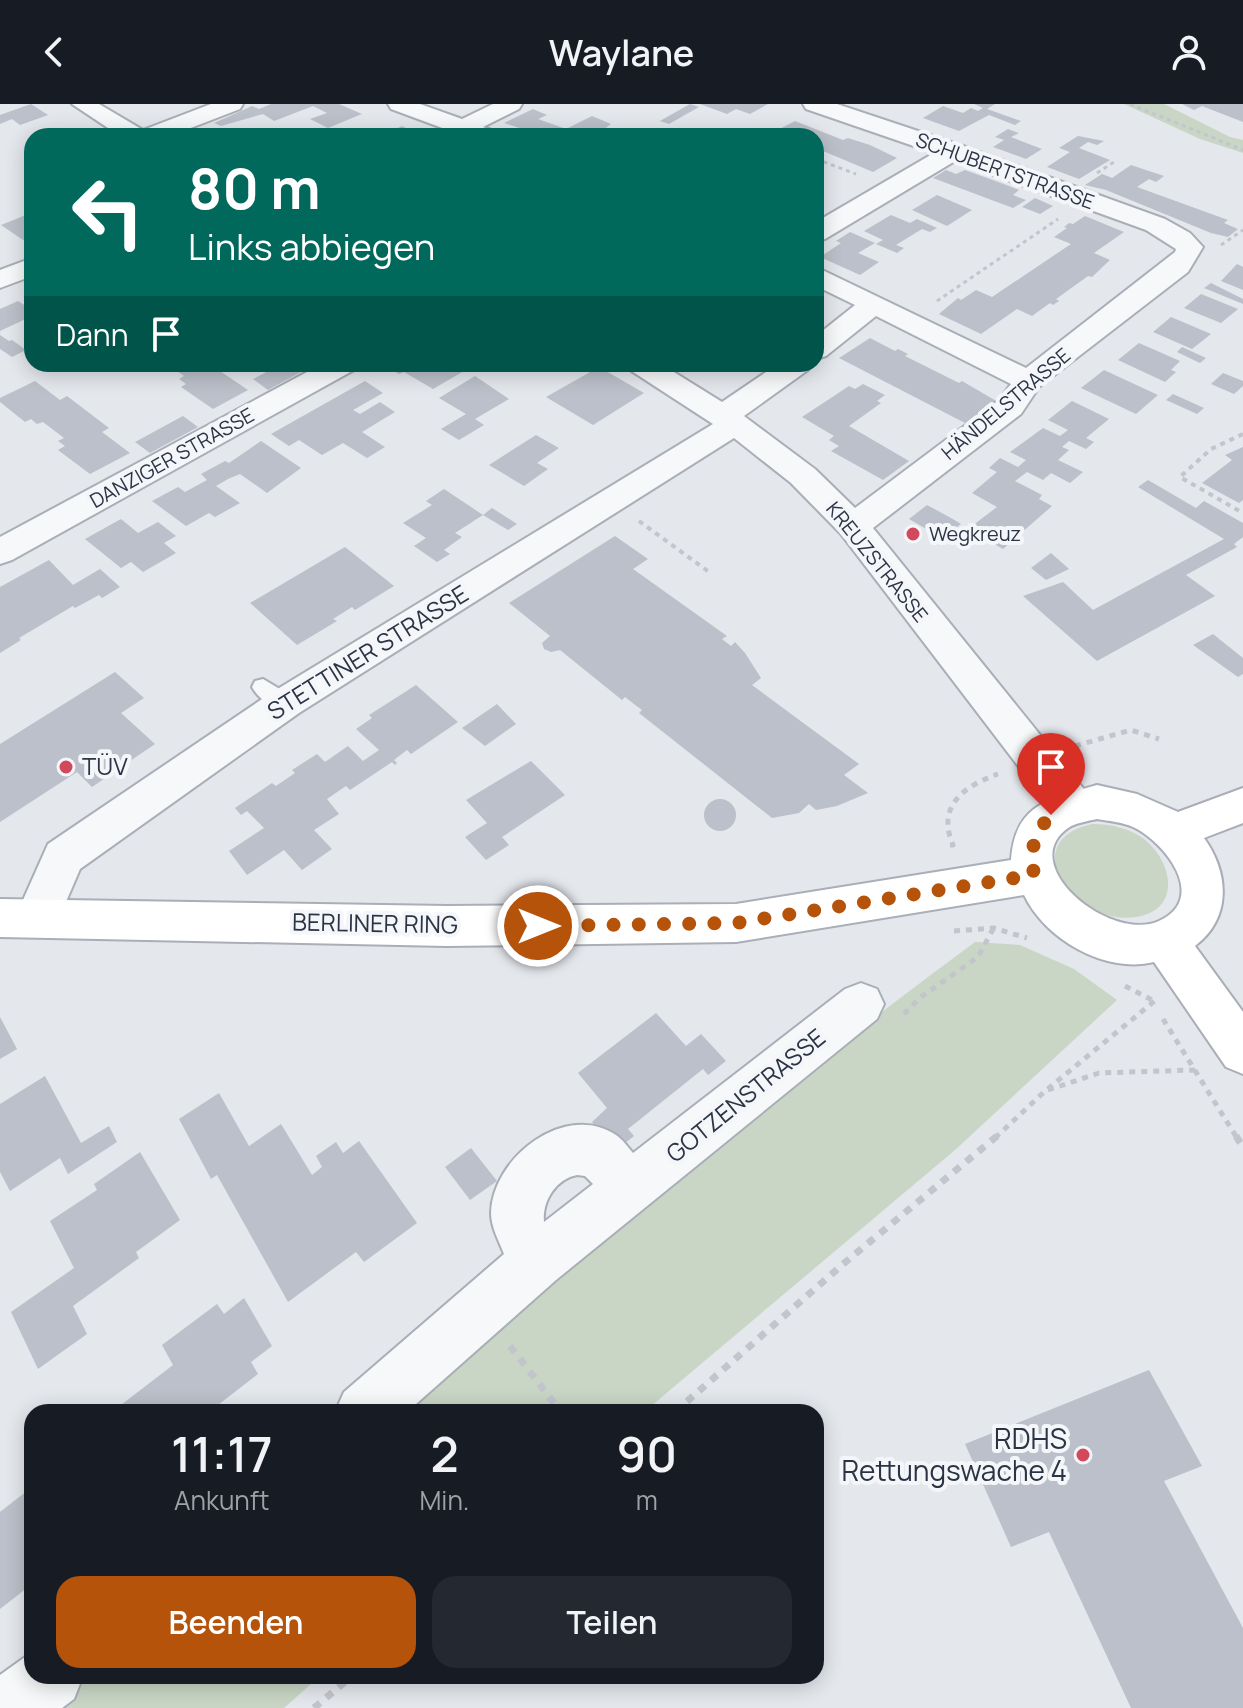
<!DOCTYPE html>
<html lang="de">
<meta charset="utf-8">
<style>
body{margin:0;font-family:Manrope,sans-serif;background:#242831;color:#f1f3f6;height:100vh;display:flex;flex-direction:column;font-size:30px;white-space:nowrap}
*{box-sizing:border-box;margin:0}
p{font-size:26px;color:#9ea1a6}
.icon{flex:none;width:44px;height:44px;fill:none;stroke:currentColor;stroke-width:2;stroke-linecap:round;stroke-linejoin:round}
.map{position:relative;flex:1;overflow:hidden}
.details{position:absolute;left:24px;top:1300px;width:800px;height:280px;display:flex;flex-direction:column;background:#171b24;border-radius:24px;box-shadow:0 4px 20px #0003}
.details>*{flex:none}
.top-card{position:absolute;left:24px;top:24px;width:800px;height:244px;border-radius:24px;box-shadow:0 4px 20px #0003;background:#00695c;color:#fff;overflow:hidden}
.pin{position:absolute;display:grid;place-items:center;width:68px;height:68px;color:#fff;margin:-82px -34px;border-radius:50% 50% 50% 0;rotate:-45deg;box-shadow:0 0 8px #0007}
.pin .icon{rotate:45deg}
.me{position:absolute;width:88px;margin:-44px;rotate:90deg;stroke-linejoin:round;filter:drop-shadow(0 0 6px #0008)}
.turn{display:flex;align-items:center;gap:28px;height:168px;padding:0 32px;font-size:36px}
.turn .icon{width:104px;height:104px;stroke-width:2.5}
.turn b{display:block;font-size:56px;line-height:68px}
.then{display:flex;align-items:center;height:76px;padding:0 32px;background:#0003;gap:16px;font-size:30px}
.eta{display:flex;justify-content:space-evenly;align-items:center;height:136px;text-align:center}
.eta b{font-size:48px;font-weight:600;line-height:56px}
.button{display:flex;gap:16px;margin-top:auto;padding:16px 32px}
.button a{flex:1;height:92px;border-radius:24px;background:#b45309;color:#fff;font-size:32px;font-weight:600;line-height:92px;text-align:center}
.button a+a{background:#242831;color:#f1f3f6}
header{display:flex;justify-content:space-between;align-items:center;height:104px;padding:0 32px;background:#171b24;font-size:36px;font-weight:600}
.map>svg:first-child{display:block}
.green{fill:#c9d6c5}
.building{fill:#bbc0ca}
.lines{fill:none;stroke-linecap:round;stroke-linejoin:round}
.lane-casing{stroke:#a9aeb7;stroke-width:4}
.street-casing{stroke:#a9aeb7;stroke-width:4}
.secondary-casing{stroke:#a9aeb7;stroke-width:4}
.path-far3{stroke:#c2c5cb;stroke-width:3;stroke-dasharray:4 4;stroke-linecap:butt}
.path-far2{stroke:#c2c5cb;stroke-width:4;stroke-dasharray:5 5;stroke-linecap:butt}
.path-far1{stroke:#c2c5cb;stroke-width:5;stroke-dasharray:6 6;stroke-linecap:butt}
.path{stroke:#c2c5cb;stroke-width:7;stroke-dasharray:8 8;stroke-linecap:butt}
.lane{fill:#f7f8fa;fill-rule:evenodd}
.street{fill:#f7f8fa;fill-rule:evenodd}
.secondary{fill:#fff;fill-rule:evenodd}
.route{stroke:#b45309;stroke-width:14;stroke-dasharray:0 25.2}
.poi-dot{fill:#d1495b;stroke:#f4f6f9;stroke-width:3}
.labels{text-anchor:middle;stroke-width:8;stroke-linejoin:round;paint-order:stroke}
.far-street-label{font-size:20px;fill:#2b3445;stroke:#f4f6f9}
.far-poi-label{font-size:20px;fill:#2b3445;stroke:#f4f6f9;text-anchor:start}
.street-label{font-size:24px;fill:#2b3445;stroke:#f4f6f9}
.poi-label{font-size:24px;fill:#2b3445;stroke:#f4f6f9;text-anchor:start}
.near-poi-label{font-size:28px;fill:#2b3445;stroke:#f4f6f9;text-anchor:end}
</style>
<header><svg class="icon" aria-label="back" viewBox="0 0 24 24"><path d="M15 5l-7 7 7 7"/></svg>Waylane<svg class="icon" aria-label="person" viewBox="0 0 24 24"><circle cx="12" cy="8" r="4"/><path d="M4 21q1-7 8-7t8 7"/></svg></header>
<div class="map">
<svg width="1243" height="1604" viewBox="0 0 1243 1604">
<rect width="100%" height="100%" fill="#e4e7ec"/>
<!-- green -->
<g class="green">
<polygon points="1124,0 1164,0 1230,33 1243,36 1243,49 1200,35"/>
<path d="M 1092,720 C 1111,720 1129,724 1144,735 C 1171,756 1182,802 1141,812 C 1079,827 1011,738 1092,720 Z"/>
<path d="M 975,838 L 1020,841 L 1074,865 L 1117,896 L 955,1046 L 644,1308 L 392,1308 C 583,1147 774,986 975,838 Z"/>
<polygon points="78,1572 320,1572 284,1604 39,1604"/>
</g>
<!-- building -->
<g class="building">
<polygon points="31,0 48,11 20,21 12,15 0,20 0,11"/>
<polygon points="271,0 339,0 362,10 328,24 310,15 327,9 313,2 274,17 263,10 221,22 214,19 252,2 259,5"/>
<polygon points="690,0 699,3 669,20 660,17"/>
<polygon points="700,0 768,0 750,10 736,5 727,10"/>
<polygon points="974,0 995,0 987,5 1021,17 1015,21 989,11 959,27 923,14 943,2 963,9 971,4 978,7 983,4"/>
<polygon points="1182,0 1243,0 1243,18 1202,2 1194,6"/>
<polygon points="533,5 547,11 538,15 566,25 592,12 611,20 595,32 544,32 504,19"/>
<polygon points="795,17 843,36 848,34 870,41 897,54 873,68 823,47 816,49 816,32 770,30"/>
<polygon points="402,22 422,32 380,32"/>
<polygon points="1008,25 1019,29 1011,33 1042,45 1026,55 993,43 1004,36 995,33"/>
<polygon points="1078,32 1104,37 1097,41 1088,38 1079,44 1110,56 1079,75 1047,63 1070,48 1059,44"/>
<polygon points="1131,61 1164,72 1156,78 1149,75 1137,83 1228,116 1224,119 1238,125 1228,133 1211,129 1106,86 1085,81 1102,70 1112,74"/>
<polygon points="946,66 956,70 965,66 1001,79 1019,86 1013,91 1026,96 1013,104 933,74"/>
<polygon points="937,91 972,106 947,122 912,106"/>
<polygon points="1035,94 1053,102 1040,110 1022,103"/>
<polygon points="32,102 32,132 23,136 1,121 31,109 25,105"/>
<polygon points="891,111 910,119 917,115 937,124 930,128 922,125 896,141 904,144 897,149 876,140 883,136 864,127"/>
<polygon points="1085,112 1124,128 1094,149 1110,156 1092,173 1088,172 1056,195 1059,197 1053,201 1050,199 1032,212 1017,205 981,230 939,210 958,194 961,196 976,186 992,193 1071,140 1054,133 1067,124 1064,123 1069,119 1073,120"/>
<polygon points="850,128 875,139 858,149 879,158 860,171 820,153 841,139 836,137"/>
<polygon points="1237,160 1243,163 1243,186 1221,177"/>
<polygon points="1211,179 1243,195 1243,200 1204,184"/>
<polygon points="1201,190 1238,205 1221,219 1184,204"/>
<polygon points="18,197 32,206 32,212 0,227 0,205"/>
<polygon points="1171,213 1211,230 1192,245 1153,228"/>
<polygon points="0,231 9,237 12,236 26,246 12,253 0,245"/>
<polygon points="870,234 895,247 898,245 908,250 905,252 959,279 962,277 998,298 967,320 839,254"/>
<polygon points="1139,239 1180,257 1171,266 1176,268 1165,278 1118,256"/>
<polygon points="1182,243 1206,254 1200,259 1177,248"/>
<polygon points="167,260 221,260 227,263 220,267 248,286 213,305 181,283 186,280 179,275 184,272"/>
<polygon points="282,260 312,262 268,286 253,275"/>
<polygon points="382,260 466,261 476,260 433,285 404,268 399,270"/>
<polygon points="599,263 644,289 593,321 546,293"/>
<polygon points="1104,266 1158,291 1136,310 1081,284"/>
<polygon points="1223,269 1243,277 1243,282 1234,290 1211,280"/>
<polygon points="475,272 509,295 475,315 484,321 459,336 441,325 466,310 439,294"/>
<polygon points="35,277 60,296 67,292 109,324 102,328 130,349 90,370 58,346 65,342 58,337 64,334 43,318 37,320 31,315 25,318 0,298 0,294"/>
<polygon points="365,277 383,289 353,306 360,310 380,298 395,308 362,328 385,343 367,354 343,339 322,351 299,336 289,342 271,330"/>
<polygon points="863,280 885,291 877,297 881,299 849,322 909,357 883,376 831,347 839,342 829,336 834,332 802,313 849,282 855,285"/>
<polygon points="1173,290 1204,304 1197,310 1166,296"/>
<polygon points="1072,297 1109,315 1086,334 1094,338 1086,345 1069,337 1062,343 1069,346 1058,356 1083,368 1070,379 1051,369 1043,376 1027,368 1015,377 1042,391 1039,395 1052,402 1003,445 968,425 997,403 972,389 997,368 989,364 1000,354 1018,363 1026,356 1010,348 1043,324 1060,332 1068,326 1048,316"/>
<polygon points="183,312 198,323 150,349 135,338"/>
<polygon points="536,331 559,344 537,359 548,365 524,382 489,361"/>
<polygon points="261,337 301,364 267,389 240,370 228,375 216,382 240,399 215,413 209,409 186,422 152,397 178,383 185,388 207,376 201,370 225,357 229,359"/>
<polygon points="1243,343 1243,396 1239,399 1202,379 1232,356 1225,351"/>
<polygon points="1148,376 1196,404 1204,397 1243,419 1243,433 1234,440 1237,443 1186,471 1215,492 1097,557 1023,492 1063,478 1093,506 1224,435 1138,383"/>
<polygon points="444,385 483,411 455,429 462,433 444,446 450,450 437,458 414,442 426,434 403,419 432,401 426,397"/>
<polygon points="927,401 951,414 961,420 942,434 909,415"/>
<polygon points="492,404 517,420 508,426 483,411"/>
<polygon points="121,415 138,429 158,418 176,432 164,439 176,449 143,468 131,458 121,464 85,435"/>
<polygon points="615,432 648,455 633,465 727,532 722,535 731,542 735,538 745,549 761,574 752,581 859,660 844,671 868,689 837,702 816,706 809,700 799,709 772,714 639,609 642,606 634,600 625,593 622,596 560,546 551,548 544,545 542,539 550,532 509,499"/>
<polygon points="345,443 394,482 355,506 352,503 333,515 337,517 297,541 250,499"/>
<polygon points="1051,449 1069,465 1046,476 1031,464"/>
<polygon points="49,456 73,481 100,465 120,483 102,494 99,491 75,504 73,502 19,534 21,536 0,549 0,483"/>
<polygon points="1213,530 1243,554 1243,570 1238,573 1193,541"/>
<polygon points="115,568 144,594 121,609 155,640 92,683 77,668 0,718 0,640"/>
<polygon points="416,581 458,618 411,650 407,646 394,656 397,659 395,661 392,658 350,686 346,682 327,695 339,710 314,726 332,745 302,766 284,746 247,771 229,747 264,724 247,707 241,711 235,704 272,679 276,682 295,669 292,666 317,650 325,658 348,642 363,657 379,646 356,625 372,614 369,611"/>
<polygon points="497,600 516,620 485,642 462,624"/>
<polygon points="531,657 565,691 502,733 509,741 486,756 465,733 487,719 466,696"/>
<circle cx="720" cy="711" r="16"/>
<polygon points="656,909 686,942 701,930 726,957 708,971 703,965 628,1025 634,1032 615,1047 592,1018 607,1004 578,969"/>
<polygon points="0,913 17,945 0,955"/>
<polygon points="45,972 81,1039 109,1022 117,1038 68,1070 60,1054 10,1087 0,1068 0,1000"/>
<polygon points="219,989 249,1042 281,1020 312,1071 322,1063 316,1052 336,1038 343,1049 359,1037 417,1119 364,1158 356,1148 288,1198 217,1071 211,1075 179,1015"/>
<polygon points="471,1044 497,1077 470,1096 445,1063"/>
<polygon points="140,1048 180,1116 136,1148 139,1154 73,1202 87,1230 38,1265 11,1208 74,1164 50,1117 97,1086 94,1080"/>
<polygon points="244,1194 272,1242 251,1258 258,1270 209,1308 119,1308 117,1304 173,1261 162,1241 217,1200 224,1210"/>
<polygon points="1149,1266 1202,1362 1164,1377 1243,1524 1243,1604 1131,1604 1049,1428 1011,1443 965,1340"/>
<polygon points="32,1383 32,1480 0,1505 0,1408"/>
</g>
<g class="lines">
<!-- lane casing -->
<g class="lane-casing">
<path id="lane" d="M 263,575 L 293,593 L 296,599 L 293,605 C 278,610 259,596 252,583 L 255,577 Z"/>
</g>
<!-- street casing -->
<g class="street-casing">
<g id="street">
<polygon points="72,0 99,0 143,26 211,0 243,0 240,5 170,32 120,32"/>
<polygon points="388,0 420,0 462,15 493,0 522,0 519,5 483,23 494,27 498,32 464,32 391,5"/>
<polygon points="803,0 837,0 963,42 1165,115 1190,129 1203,143 1188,168 1039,283 1021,310 873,424 1087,689 1093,701 1087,713 1072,718 1057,713 841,430 791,379 734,334 299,609 80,765 53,828 37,833 21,828 15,814 48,740 271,589 713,320 630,266 625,260 661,260 722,298 778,260 813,260 808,266 744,312 815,365 855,404 999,296 1011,280 876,212 826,252 816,255 816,232 855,201 816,182 816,163 1026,264 1175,148 1176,145 1146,126 955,57 825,135 816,137 816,118 934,49 806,5"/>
<polygon points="32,154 32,172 0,184 0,166"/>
<polygon points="322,260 359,260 354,266 12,456 0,460 0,433"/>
<path d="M 861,879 L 877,885 L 884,900 L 877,915 L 556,1176 L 407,1308 L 335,1308 L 344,1288 L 504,1150 C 499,1137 491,1123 491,1109 C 492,1054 565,997 616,1031 C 622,1035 628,1043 633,1049 L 845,885 ZM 577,1071 L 585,1072 L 593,1080 L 544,1118 C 542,1097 556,1075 577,1071 Z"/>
<polygon points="32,1548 32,1572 83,1572 74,1595 62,1604 0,1604 0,1571"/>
</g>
</g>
<!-- secondary casing -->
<g class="secondary-casing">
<path id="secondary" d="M 1097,681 L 1137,690 L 1178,708 L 1243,684 L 1243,719 L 1204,734 C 1229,769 1232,814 1195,842 L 1243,908 L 1243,970 L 1226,963 L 1154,858 C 1105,870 1045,835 1024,791 L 736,838 L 447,842 L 0,833 L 0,795 L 447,802 L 736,800 L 1011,756 C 1015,699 1050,695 1097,681 ZM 1097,715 C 1109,717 1122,718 1133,723 C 1165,738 1209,794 1159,817 C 1110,839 1015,761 1068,724 C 1075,719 1088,717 1097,715 Z"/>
</g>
<!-- path-far3 -->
<g class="path-far3">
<polyline points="1130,0 1243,46"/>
<polyline points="816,55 856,70"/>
<polyline points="1097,69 1114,58"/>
<polyline points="1221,141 1243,126"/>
<polyline points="937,197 1058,115"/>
</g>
<!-- path-far2 -->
<g class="path-far2">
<polyline points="1243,330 1211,345 1180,373 1243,409"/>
<polyline points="639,417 709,468"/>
</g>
<!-- path-far1 -->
<g class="path-far1">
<polyline points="1075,642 1131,626 1159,635"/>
<path d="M 950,741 L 953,741 C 936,702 964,682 998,670"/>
<polyline points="954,827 994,824 1027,834"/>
<polyline points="1125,882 1152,896"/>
<polyline points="904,910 921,893 978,853 993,825"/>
<polyline points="1163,915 1237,1034"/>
<polyline points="1048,986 1099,969 1195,966"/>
<polyline points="995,1034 1044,988 1157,895"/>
</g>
<!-- path -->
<g class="path">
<polyline points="1236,1032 1243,1043"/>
<polyline points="510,1242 561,1308"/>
<polyline points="675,1308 842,1161 997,1032"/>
<polyline points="314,1604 352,1572"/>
</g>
<!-- lane -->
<use href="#lane" class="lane"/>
<!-- street -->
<use href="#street" class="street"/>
<!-- secondary -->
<use href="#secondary" class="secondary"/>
</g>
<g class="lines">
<!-- route -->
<path class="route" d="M 538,822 L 736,819 L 1034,771 C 1030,745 1033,731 1051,711"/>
</g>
<!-- markers -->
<g class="poi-dot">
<circle cx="913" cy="430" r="8"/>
<circle cx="66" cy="663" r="8"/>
<circle cx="1083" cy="1351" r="8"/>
</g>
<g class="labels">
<!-- far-street labels -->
<g class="far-street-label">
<text transform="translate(1005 67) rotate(20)" y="7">SCHUBERTSTRASSE</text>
<text transform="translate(1006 300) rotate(-40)" y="7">HÄNDELSTRASSE</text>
<text transform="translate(172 354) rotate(-29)" y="7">DANZIGER STRASSE</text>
<text transform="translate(877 458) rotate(51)" y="7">KREUZSTRASSE</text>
</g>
<!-- far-poi labels -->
<g class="far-poi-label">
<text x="929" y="437">Wegkreuz</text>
</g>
<!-- street labels -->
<g class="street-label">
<text transform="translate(368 549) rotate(-32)" y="8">STETTINER STRASSE</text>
<text transform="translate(375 820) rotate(1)" y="8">BERLINER RING</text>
<text transform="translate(746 992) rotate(-39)" y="8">GOTZENSTRASSE</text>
</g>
<!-- poi labels -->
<g class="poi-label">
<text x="82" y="671">TÜV</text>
</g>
<!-- near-poi labels -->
<g class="near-poi-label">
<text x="1067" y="1345">RDHS<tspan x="1067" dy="32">Rettungswache 4</tspan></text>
</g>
</g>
</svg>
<div class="pin" style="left:1051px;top:711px;background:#d93025"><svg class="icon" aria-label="arrive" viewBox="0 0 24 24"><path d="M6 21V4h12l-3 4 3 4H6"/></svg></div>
<svg class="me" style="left:538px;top:822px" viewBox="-20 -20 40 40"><circle r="17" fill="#b45309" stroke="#fff" stroke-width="3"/><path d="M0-11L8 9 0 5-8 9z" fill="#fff"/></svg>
<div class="top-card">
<div class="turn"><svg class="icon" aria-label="left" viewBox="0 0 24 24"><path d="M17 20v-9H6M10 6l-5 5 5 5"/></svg><div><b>80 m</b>Links abbiegen</div></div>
<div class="then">Dann<svg class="icon" aria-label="arrive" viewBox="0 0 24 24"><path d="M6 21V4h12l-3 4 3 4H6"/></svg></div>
</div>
<section class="details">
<div class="eta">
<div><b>11:17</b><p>Ankunft</p></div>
<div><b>2</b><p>Min.</p></div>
<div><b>90</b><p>m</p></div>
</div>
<div class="button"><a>Beenden</a><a>Teilen</a></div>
</section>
</div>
